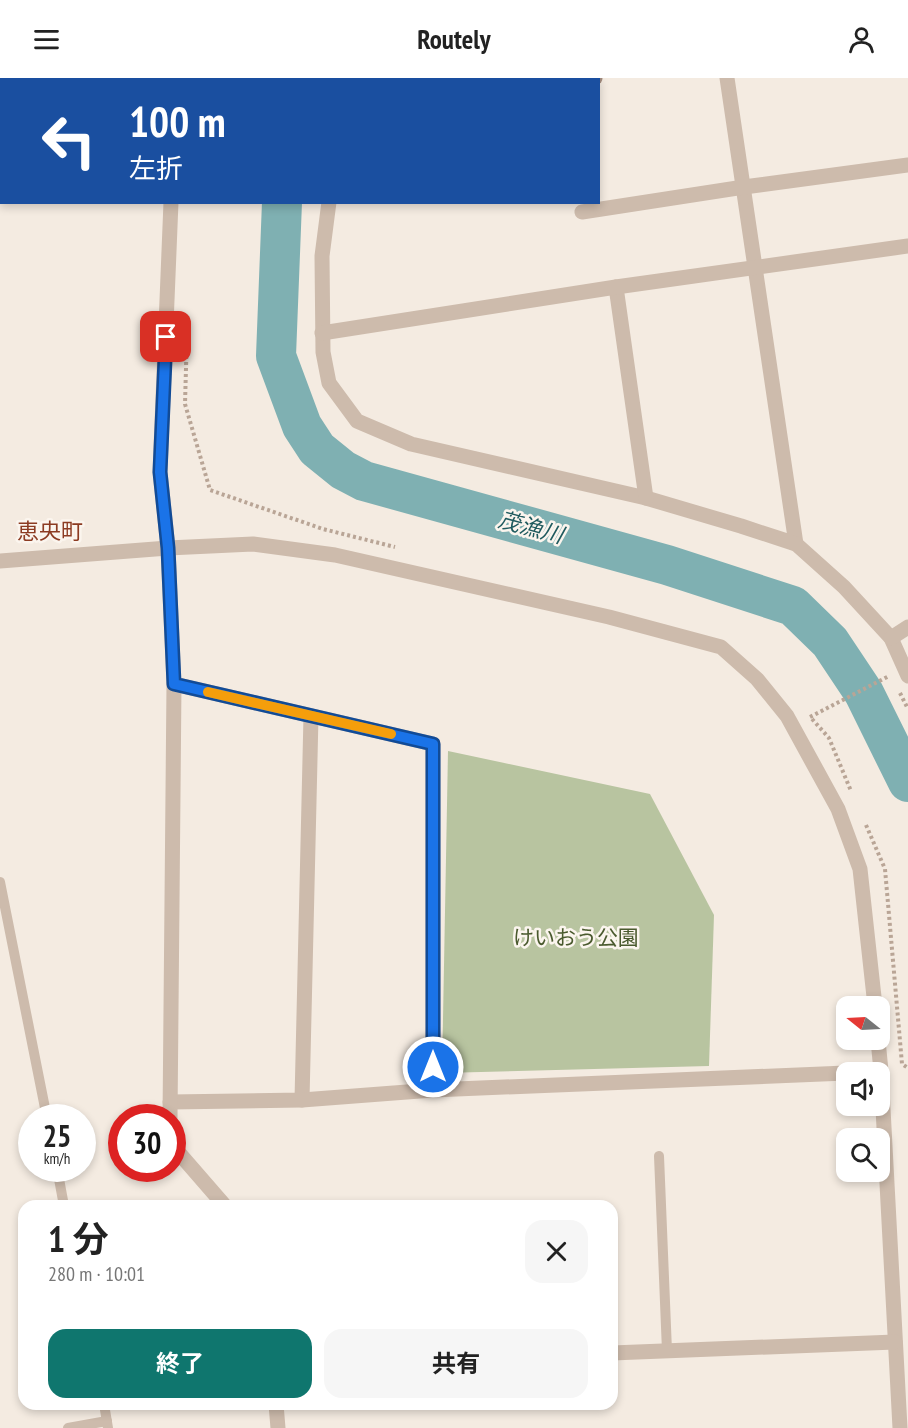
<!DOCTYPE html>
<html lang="ja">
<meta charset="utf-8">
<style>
body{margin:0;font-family:"PT Sans Narrow","Noto Sans JP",sans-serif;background:#f6f6f6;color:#222;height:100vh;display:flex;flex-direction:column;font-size:22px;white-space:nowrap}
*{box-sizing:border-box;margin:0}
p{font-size:20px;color:#767676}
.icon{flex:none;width:33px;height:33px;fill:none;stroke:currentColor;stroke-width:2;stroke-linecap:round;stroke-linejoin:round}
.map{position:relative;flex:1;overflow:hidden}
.sheet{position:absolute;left:18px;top:1122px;width:600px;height:210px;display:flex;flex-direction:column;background:#fff;border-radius:18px;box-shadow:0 3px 9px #0003}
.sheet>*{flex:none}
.guide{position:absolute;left:0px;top:0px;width:600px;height:126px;box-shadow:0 3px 9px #0003;background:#1a4fa0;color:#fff;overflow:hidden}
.needle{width:39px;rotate:288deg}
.fabs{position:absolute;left:836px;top:918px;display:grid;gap:12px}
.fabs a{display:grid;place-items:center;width:54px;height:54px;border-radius:12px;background:#fff;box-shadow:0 3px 9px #0003;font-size:30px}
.speed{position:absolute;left:18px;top:1026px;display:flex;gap:12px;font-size:30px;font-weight:700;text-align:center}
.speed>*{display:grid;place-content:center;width:78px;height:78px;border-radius:50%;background:#fff;box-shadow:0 3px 9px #0003;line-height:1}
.speed small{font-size:15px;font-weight:400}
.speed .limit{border:9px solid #d22;background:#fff;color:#111}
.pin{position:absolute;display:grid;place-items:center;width:51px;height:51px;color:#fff;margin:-26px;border-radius:12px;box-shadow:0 3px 9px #0006}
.me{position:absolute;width:66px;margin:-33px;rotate:0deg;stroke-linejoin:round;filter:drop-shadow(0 0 4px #0008)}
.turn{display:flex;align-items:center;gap:21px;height:126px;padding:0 30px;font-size:27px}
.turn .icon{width:78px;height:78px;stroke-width:2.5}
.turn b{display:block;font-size:42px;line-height:51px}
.round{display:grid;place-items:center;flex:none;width:63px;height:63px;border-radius:18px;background:#f6f6f6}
.overview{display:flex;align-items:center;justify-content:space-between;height:102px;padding:0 30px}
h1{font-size:36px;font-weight:700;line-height:45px}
.cta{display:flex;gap:12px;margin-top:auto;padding:12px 30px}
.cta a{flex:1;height:69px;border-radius:18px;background:#0f766e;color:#fff;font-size:24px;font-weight:700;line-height:69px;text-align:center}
.cta a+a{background:#f6f6f6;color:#222}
header{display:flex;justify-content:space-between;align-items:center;height:78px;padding:0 30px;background:#fff;font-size:27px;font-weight:700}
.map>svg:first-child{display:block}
.green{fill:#b8c4a0}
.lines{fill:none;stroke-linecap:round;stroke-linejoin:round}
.river{stroke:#7fb0b2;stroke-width:40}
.path{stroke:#b9a596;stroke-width:4;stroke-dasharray:3 3;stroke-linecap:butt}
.lane{stroke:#cdbbac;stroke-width:10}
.street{stroke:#cdbbac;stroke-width:15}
.secondary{stroke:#a18a7d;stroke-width:15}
.route-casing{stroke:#114b97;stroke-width:15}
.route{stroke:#1a73e8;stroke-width:10}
.slow{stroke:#f59e0b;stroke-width:10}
.labels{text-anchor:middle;stroke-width:5;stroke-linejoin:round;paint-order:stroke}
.park-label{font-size:21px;fill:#4a5a2e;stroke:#fbf5ee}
.water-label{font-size:22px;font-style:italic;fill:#1f5a5e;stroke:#fbf5ee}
.neighbourhood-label{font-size:22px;fill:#8c3b22;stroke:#fbf5ee}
</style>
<header><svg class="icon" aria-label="menu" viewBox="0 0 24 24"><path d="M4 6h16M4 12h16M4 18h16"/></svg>Routely<svg class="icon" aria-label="person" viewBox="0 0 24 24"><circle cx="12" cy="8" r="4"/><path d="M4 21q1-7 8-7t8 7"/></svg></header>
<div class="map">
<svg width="908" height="1350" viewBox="0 0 908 1350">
<rect width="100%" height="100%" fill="#f4ebe1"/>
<!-- green -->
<polygon class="green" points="448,673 650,716 714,837 709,988 442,995"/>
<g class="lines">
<!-- river -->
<g class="river">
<polyline points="295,2 295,0"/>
<polyline points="282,124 276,278 302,348 317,371 343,392 364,403 667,487 793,528 830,564 864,615 908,704"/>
</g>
<!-- path -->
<g class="path">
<polyline points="221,0 221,2"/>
<polyline points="187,254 185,326 210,412 323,451 395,469"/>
<polyline points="900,615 908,631"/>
<polyline points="810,639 889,598"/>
<polyline points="812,641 829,660 851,713"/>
<polyline points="866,747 885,791 902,986 908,990"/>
</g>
<!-- lane -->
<g class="lane">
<polyline points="523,0 523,2"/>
<polyline points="0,804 47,1040"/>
<polyline points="659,1078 667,1273"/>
<polyline points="57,1090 64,1128"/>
<polyline points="104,1326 108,1350"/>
<polyline points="68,1350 107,1343"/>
</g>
<!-- street -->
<g class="street">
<polyline points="727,0 796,466"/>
<polyline points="343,2 343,0"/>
<polyline points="329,124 322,178 323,274 329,305 357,343 411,366 646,420 741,448 796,466 844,509 891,560 908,598"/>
<polyline points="582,134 744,109 908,87"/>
<polyline points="616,209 646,420"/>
<polyline points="322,255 616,209 908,168"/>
<polyline points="0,483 168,470 253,466 335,477 609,539 721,569 757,601 787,638 838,731 860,791 875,928"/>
<polyline points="891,560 908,549"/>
<polyline points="174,606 433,666 433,1012"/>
<polyline points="878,962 881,993 900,1350"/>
<polyline points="855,994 881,993"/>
<polyline points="302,1022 311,638"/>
<polyline points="170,1024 302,1022 433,1012 846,995"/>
<polyline points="170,1040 174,606 168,470 160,394 171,124"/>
<polyline points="172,1067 225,1128"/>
<polyline points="612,1275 895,1264"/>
<polyline points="276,1326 278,1350"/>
</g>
<!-- secondary -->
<g class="secondary">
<polyline points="584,2 595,0"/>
<polyline points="0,71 2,71"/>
</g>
</g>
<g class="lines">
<!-- route casing -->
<g class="route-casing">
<polyline id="route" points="166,259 160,394 168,470 174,606 433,666 433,989"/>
</g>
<!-- route -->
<use href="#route" class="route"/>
<!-- slow -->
<polyline class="slow" points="208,614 391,656"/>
</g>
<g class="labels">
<!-- park labels -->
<g class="park-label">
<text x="576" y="867">けいおう公園</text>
</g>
<!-- water labels -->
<g class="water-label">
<text transform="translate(531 449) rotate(15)" y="8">茂漁川</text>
</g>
<!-- neighbourhood labels -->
<g class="neighbourhood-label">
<text x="50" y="461">恵央町</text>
</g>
</g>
</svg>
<div class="fabs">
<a><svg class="needle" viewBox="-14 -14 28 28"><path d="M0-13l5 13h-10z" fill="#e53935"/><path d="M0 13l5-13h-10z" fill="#767676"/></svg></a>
<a><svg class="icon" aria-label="sound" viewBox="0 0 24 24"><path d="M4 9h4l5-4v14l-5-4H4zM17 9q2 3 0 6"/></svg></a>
<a><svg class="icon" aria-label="search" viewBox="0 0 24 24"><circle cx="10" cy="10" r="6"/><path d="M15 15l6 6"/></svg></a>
</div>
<div class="speed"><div>25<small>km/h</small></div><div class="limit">30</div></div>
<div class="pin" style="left:166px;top:259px;background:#d93025"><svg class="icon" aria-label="arrive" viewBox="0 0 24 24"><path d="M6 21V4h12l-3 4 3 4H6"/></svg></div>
<svg class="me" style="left:433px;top:989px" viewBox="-20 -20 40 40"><circle r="17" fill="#1a73e8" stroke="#fff" stroke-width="3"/><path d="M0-11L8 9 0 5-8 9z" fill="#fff"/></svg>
<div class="guide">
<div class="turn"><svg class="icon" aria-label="left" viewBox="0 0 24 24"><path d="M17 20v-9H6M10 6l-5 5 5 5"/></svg><div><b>100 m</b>左折</div></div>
</div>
<section class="sheet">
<div class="overview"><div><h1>1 分</h1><p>280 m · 10:01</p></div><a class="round"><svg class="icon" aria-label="close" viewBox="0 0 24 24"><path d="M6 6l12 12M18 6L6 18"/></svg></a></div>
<div class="cta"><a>終了</a><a>共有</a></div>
</section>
</div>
